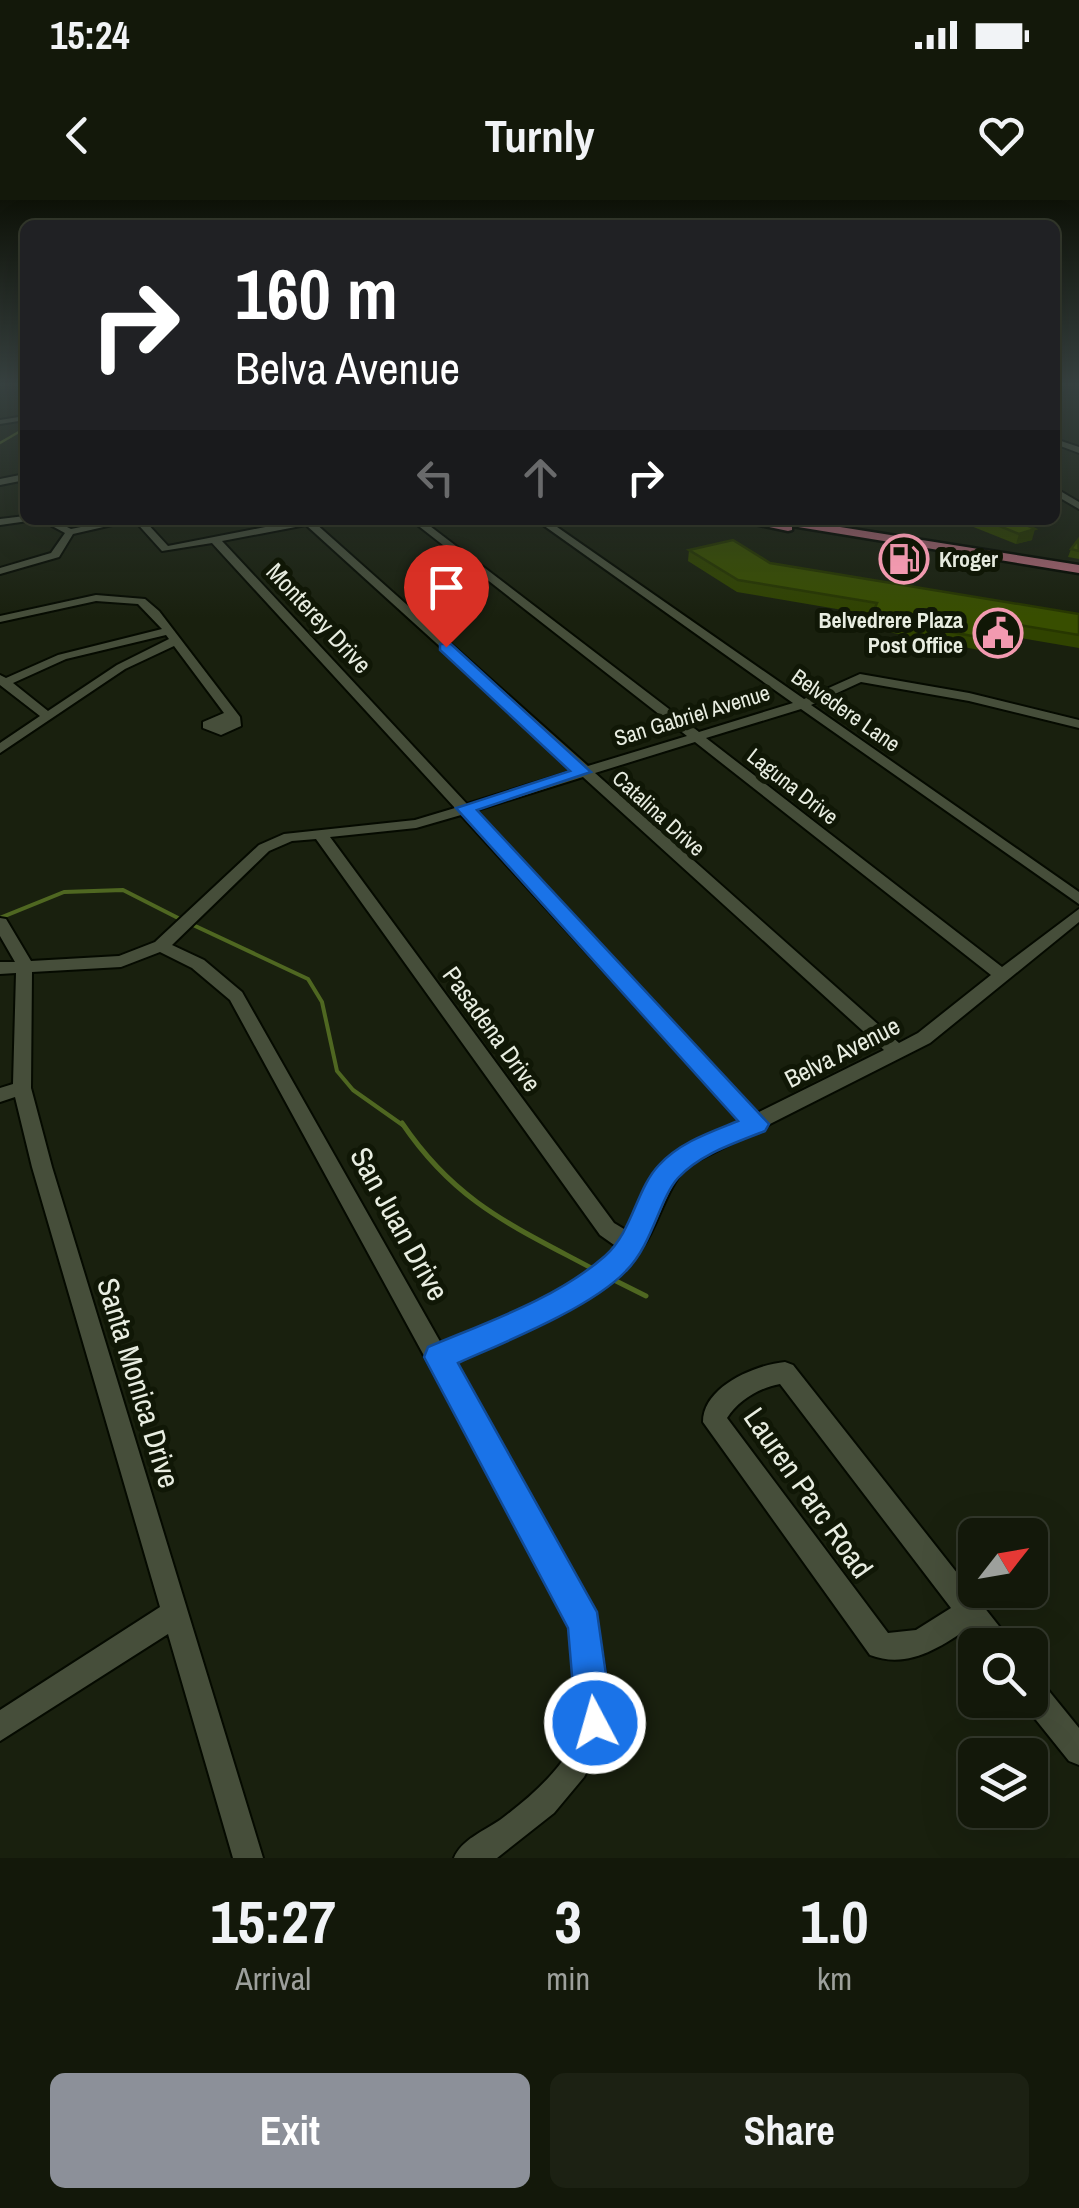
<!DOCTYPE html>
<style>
body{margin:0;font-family:"Archivo Narrow",sans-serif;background:#1c2113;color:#f1f3f6;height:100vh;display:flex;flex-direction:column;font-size:38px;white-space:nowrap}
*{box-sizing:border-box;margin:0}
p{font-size:32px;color:#9da09c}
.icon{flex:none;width:55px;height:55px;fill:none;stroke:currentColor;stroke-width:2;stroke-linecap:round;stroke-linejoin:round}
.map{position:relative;height:1658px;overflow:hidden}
.details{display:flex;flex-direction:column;background:#13180a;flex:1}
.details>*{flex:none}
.banner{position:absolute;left:20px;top:20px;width:1040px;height:305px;border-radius:15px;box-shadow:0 10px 40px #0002,0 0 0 2px #32372b;background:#202124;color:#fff;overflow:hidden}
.needle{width:65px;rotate:59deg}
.controls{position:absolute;left:958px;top:1318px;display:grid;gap:20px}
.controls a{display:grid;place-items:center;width:90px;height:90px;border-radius:15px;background:#13180a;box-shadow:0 10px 40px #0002,0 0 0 2px #32372b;font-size:50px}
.pin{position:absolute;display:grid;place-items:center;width:85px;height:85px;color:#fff;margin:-102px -42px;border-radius:50% 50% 50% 0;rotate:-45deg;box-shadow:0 0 10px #0007}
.pin .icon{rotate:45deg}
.me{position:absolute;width:110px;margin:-55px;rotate:354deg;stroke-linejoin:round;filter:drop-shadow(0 0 8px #0008)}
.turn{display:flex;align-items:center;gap:35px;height:210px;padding:0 50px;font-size:45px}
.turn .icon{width:130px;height:130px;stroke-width:2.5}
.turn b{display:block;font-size:70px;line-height:85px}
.lanes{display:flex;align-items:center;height:95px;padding:0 50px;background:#0003;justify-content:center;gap:50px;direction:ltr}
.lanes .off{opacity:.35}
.eta{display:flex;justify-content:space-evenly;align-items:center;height:170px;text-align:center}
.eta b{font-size:60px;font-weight:700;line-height:70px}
.primary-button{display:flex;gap:20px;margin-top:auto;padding:20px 50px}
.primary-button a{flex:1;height:115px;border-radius:15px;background:#8c9099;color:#fff;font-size:40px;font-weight:700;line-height:115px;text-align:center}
.primary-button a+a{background:#1c2113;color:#f1f3f6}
.status{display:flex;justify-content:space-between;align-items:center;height:70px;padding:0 50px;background:#13180a;direction:ltr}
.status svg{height:28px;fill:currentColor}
header{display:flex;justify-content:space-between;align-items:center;height:130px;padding:0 50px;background:#13180a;font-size:45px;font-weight:700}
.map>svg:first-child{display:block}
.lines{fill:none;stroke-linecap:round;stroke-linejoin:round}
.stream-far2{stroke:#4f6721;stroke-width:2.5}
.stream-far1{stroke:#4f6721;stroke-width:4}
.stream{stroke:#4f6721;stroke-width:5}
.minor-casing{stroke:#050a00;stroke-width:4}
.major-casing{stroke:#050a00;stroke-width:5}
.minor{fill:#464e3a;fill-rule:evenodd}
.major{fill:#a2626e;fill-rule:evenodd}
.wall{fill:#304300}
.shaded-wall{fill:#273700}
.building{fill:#384e00;stroke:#273700;stroke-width:2.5}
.route{fill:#1a73e8;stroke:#114b97;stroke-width:2.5}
.labels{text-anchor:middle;stroke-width:10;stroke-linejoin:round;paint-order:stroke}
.far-poi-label{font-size:22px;font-weight:bold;fill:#e8ede1;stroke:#101706;text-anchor:start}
.far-street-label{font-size:22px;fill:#e8ede1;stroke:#101706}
.street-label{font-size:25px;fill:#e8ede1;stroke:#101706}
.near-street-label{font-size:30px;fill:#e8ede1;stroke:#101706}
</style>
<div class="status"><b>15:24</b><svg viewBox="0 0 49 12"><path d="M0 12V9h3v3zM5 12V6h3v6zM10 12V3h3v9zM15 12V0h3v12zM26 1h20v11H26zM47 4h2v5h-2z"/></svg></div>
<header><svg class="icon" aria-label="back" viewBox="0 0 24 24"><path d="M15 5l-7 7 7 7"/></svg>Turnly<svg class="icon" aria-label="heart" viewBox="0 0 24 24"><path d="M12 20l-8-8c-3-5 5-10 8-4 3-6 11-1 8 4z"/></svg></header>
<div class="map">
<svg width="1079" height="1658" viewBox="0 0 1079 1658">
<rect width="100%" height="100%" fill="#19200e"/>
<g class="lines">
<!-- stream-far2 -->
<g class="stream-far2">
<polyline points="25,189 25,202"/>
<polyline points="0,243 24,229 25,219"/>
</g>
<!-- stream-far1 -->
<g class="stream-far1">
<polyline points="0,718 64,692 123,690 182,720"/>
<polyline points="191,724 308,779 322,802 337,871 353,890 404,926"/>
</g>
<!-- stream -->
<g class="stream">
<path d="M 402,923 C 456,1003 513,1026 595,1070"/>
<polyline points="610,1078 646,1096"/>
</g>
<!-- minor casing -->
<g class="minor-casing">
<g id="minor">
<polygon points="25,216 25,220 0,224 0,220"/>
<polygon points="1055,239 1079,247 1079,253 1055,244"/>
<polygon points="25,274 25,280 0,285 0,279"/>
<polygon points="1055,288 1079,302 1079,309 1055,295"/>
<polygon points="25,316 28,321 0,325 0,319"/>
<path d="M 41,320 L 53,320 L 71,329 L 116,320 L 144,320 L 168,346 L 301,320 L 321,320 L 315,323 L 588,566 L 687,536 L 411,320 L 422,320 L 699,532 L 793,503 L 536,320 L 547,320 L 804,499 L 860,474 L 969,493 L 1079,520 L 1079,528 L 969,501 L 861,482 L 811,505 L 1079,692 L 1079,704 L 801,509 L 706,538 L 1002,767 L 1079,709 L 1079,722 L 930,843 L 687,966 C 664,991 659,1027 638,1053 C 592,1111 517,1135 452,1162 L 595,1414 L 606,1476 L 610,1515 L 600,1547 L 584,1577 L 554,1613 L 497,1658 L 454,1658 C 461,1640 484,1631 500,1620 C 532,1596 575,1560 581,1519 C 585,1489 575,1457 572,1427 L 230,800 L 192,768 L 160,752 L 121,767 L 32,772 L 31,888 L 52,967 L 263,1658 L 233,1658 L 168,1434 L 0,1541 L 0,1510 L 160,1407 L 32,967 L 15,897 L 0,902 L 0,888 L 13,884 L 16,773 L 0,774 L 0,762 L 15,762 L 0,736 L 0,718 L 6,719 L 31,761 L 119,756 L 155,742 L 259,645 L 284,634 L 415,620 L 455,608 L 212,343 L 162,351 L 134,320 L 73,334 L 59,357 L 0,374 L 0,368 L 51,353 L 65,333 ZM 306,325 L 576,570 L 467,604 L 222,341 ZM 695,542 L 991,775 L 918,833 L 899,843 L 595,573 ZM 583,577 L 884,850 L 757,913 L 474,611 ZM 461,615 L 741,921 L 673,954 L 658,974 L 629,1032 L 614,1023 L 330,637 L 416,628 ZM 316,639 L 600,1035 L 617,1047 C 570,1097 504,1119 442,1145 L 242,792 L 204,760 L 172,745 L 269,651 L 292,641 Z"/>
<path d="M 96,395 L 145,399 L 159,411 L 240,517 L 241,526 L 221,535 L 203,528 L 203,522 L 224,513 L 174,446 L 125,469 L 0,553 L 0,543 L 40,516 L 0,485 L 0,475 L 6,478 L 58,455 L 162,429 L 138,404 L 96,401 L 0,422 L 0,416 ZM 166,435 L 169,439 L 117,465 L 48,511 L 13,483 L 66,459 Z"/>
<path d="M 785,1162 L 793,1165 L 1006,1435 L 1010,1445 L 979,1445 L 967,1429 C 938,1449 906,1469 870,1455 L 703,1222 C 703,1187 754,1165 785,1162 ZM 780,1184 L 951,1408 L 916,1430 L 888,1433 L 727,1218 C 738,1201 758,1188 780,1184 Z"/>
<polygon points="1030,1476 1040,1480 1079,1528 1079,1565 1069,1561 1020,1500 1030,1500"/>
</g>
</g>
<!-- major casing -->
<g class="major-casing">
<polygon id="major" points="736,320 796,320 1079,365 1079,373 792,326 792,330 788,331"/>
</g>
<!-- minor -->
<use href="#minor" class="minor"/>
<!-- major -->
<use href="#major" class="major"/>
</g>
<!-- wall -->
<g class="wall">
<polygon points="961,320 1016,320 1032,340 1016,344 961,322"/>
<polygon points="1079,341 1079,359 1068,357 1071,349"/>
<polygon points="689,350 1079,414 1079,448 985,432 979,450 868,428 872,415 737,392 688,361"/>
</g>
<!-- shaded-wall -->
<polygon class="shaded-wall" points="1035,329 1032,340 1016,344 1019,334"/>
<!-- building -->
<g class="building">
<polygon points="985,320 1015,320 1035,329 1019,334"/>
<polygon points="733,340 770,363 1079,414 1079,435 989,420 983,438 871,417 877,403 738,380 689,350"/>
<polygon points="1078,340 1079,351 1071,349"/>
</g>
<!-- sky -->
<linearGradient id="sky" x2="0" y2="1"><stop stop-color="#0e1208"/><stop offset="0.44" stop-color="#384241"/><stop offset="1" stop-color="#384241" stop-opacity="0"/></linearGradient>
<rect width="1079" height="418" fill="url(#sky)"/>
<!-- route -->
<path class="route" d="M 440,444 L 451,444 L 591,572 L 477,610 L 769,924 L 765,931 C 735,943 700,954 678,978 C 659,999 653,1044 626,1071 C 591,1108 505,1142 458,1163 L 597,1412 L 613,1523 L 608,1536 L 595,1541 L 582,1536 L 576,1523 L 568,1428 L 424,1157 L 428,1147 C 487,1122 556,1099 605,1056 C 633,1031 636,989 659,965 C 680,942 711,932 738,921 L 456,608 L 570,571 L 440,450 Z"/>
<!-- icons -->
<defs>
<g id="fuel-ring" transform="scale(2.5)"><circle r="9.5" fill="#101706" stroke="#f29ab0" stroke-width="1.5"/><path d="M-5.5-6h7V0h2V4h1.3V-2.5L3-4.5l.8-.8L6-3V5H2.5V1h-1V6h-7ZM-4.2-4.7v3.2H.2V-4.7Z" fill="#f29ab0"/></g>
<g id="civic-ring" transform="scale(2.5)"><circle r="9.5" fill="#101706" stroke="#f29ab0" stroke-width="1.5"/><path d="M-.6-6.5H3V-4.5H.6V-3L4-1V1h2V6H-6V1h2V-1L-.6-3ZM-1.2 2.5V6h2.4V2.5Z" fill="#f29ab0"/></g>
</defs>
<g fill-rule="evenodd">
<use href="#fuel-ring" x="904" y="359"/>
<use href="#civic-ring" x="998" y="433"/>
</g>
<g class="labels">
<!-- far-poi labels -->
<g class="far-poi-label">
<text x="939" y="367">Kroger</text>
<text x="963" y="428" text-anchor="end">Belvedrere Plaza<tspan x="963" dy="25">Post Office</tspan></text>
</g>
<!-- far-street labels -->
<g class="far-street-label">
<text transform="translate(846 510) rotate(35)" y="8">Belvedere Lane</text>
<text transform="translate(692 515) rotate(-17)" y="8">San Gabriel Avenue</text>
<text transform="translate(793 586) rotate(38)" y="8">Laguna Drive</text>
<text transform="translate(659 613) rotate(42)" y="8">Catalina Drive</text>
</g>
<!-- street labels -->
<g class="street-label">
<text transform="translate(319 418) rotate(47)" y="9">Monterey Drive</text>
<text transform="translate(492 829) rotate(54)" y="9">Pasadena Drive</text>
<text transform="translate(842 852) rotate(-27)" y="9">Belva Avenue</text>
</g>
<!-- near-street labels -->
<g class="near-street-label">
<text transform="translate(399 1024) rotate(61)" y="10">San Juan Drive</text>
<text transform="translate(138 1183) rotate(73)" y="10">Santa Monica Drive</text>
<text transform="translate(808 1293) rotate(55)" y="10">Lauren Parc Road</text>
</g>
</g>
</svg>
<div class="controls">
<a><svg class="needle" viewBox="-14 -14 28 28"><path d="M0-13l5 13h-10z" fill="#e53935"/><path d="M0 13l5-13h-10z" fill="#9da09c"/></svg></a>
<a><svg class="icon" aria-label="search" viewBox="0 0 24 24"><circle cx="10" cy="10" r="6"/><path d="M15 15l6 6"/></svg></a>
<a><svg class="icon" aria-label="layers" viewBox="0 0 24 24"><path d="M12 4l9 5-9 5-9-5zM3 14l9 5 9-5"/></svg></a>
</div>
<div class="pin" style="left:446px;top:447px;background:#d93025"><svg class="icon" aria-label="arrive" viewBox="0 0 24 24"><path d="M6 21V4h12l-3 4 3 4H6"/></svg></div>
<svg class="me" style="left:595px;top:1523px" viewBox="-20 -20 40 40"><circle r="17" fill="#1a73e8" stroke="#fff" stroke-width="3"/><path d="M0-11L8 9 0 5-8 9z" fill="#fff"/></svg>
<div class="banner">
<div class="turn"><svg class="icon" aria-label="right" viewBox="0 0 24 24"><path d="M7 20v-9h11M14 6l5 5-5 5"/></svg><div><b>160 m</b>Belva Avenue</div></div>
<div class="lanes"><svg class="icon off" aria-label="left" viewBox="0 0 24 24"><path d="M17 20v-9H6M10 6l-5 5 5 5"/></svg><svg class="icon off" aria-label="ahead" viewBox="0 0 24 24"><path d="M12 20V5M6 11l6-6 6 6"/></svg><svg class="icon" aria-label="right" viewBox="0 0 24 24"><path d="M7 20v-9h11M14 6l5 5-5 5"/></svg></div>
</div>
</div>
<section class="details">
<div class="eta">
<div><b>15:27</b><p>Arrival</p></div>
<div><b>3</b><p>min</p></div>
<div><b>1.0</b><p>km</p></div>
</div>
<div class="primary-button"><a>Exit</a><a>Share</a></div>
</section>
